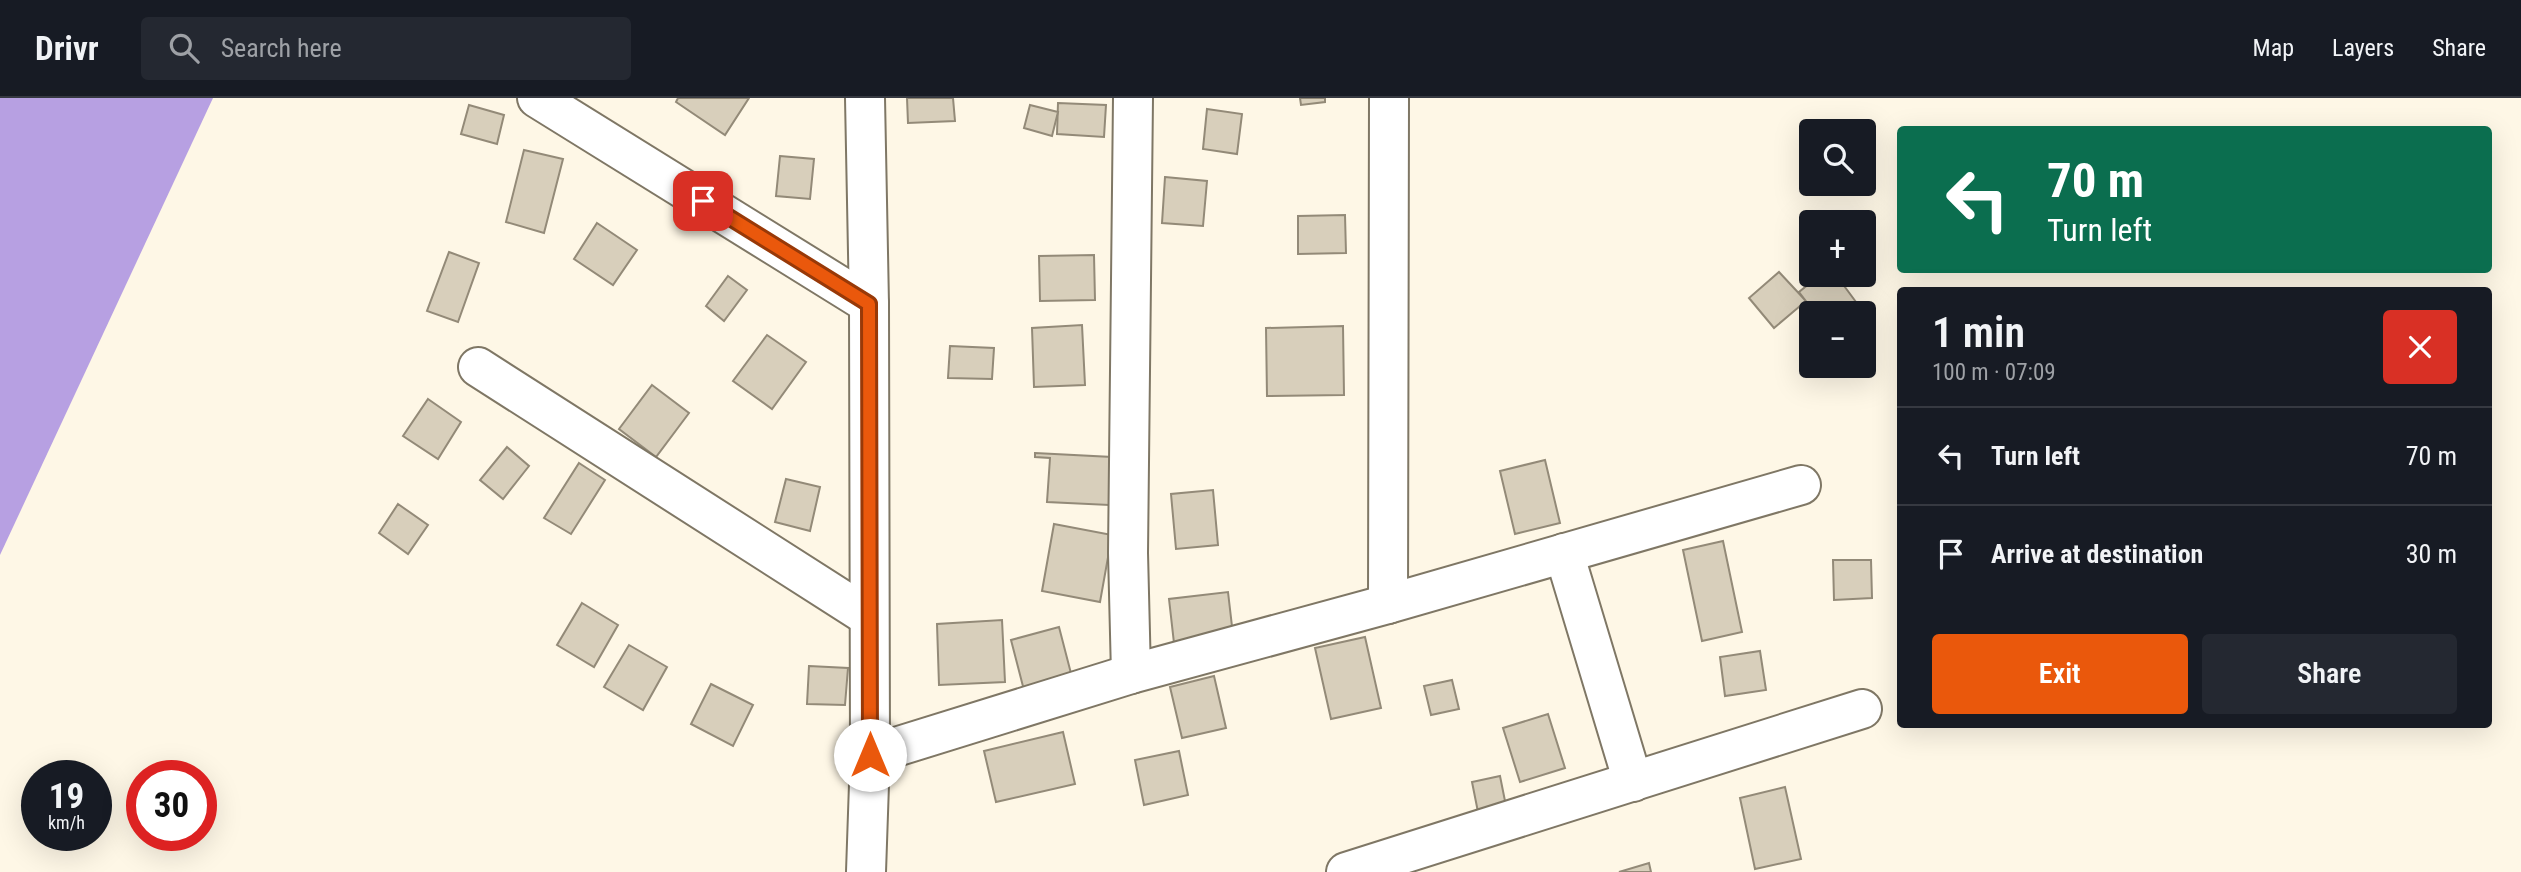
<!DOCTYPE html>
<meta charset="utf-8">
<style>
body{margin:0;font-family:"Roboto Condensed",sans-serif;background:#242831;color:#f1f3f6;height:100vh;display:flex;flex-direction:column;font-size:26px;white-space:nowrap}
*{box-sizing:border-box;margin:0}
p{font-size:23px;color:#9ea1a6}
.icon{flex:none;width:38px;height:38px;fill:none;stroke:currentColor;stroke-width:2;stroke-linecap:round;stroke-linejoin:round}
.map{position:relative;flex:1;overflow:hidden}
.drawer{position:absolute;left:1897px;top:189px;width:595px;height:441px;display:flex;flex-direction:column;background:#171b24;border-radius:7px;box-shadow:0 7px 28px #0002}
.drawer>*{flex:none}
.top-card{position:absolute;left:1897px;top:28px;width:595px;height:147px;border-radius:7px;box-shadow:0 7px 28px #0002;background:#0b6e4f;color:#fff;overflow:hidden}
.fabs{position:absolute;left:1799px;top:21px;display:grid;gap:14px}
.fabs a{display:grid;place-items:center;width:77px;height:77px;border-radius:7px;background:#171b24;box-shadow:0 7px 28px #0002;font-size:35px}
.speed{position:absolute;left:21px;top:662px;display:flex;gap:14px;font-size:35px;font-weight:700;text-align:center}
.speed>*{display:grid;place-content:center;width:91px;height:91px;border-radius:50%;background:#171b24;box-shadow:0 7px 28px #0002;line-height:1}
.speed small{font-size:18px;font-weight:400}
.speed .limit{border:10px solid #d22;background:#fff;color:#111}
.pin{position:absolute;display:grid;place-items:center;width:60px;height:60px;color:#fff;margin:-30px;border-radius:14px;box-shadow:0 4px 10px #0006}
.me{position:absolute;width:77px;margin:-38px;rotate:0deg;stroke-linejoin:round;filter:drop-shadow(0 0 5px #0008)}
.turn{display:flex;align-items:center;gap:24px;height:147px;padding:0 35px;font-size:32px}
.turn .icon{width:91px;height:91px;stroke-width:2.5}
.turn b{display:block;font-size:49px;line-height:60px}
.round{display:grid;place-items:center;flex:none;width:74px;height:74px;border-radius:7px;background:#242831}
.headline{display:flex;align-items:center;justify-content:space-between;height:119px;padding:0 35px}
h1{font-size:42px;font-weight:600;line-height:52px}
.action{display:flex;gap:14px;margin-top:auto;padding:14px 35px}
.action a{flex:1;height:80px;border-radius:7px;background:#ea580c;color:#fff;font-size:28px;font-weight:600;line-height:80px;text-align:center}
.action a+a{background:#242831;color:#f1f3f6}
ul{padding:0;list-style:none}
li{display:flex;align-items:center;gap:21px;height:98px;padding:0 35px;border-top:2px solid #363941}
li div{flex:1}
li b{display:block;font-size:26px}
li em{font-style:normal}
header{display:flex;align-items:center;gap:42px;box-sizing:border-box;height:98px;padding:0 35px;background:#171b24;border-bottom:2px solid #363941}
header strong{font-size:33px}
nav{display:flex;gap:38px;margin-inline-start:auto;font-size:24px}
.search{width:490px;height:63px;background:#242831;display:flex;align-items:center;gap:18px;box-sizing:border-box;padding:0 24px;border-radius:7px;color:#9ea1a6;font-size:26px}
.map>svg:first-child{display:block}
.water{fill:#b7a0e2}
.building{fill:#d8cfbb;stroke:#938a78;stroke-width:2}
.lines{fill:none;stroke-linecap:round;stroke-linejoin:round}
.minor-casing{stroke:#7f7765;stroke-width:42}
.minor{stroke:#fff;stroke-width:38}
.route-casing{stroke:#983908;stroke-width:18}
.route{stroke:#ea580c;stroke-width:12}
</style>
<header>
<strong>Drivr</strong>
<div class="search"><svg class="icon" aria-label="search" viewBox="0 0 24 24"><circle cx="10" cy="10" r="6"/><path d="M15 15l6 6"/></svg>Search here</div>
<nav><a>Map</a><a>Layers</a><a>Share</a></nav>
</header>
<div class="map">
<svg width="2521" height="774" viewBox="0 0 2521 774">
<rect width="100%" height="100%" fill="#fef7e6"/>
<!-- water -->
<polygon class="water" points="0,0 213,0 0,457"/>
<!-- building -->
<g class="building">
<polygon points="678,0 749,0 725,37 676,4"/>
<polygon points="907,0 953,0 955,23 908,25"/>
<polygon points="1300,0 1325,0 1325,4 1301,7"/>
<polygon points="1058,5 1106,7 1104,39 1057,36"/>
<polygon points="469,7 504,17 497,46 461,36"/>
<polygon points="1030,7 1058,14 1052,38 1024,30"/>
<polygon points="1207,11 1242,16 1237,56 1203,51"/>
<polygon points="524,52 563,61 544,135 506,124"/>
<polygon points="780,58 814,61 810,101 776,98"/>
<polygon points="1165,79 1207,83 1203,128 1162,125"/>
<polygon points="1345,117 1346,155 1298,156 1298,118"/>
<polygon points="597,125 637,152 613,187 574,161"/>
<polygon points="449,154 479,165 458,224 427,213"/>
<polygon points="1094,157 1095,202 1040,203 1039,158"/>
<polygon points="1779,174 1806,203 1774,230 1749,200"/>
<polygon points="1820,177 1836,177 1856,204 1842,215 1815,215 1799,194"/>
<polygon points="728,178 747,192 724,223 706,208"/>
<polygon points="1082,227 1085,287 1034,289 1032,230"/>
<polygon points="1343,228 1344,297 1267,298 1266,230"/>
<polygon points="767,237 806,264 772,311 733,283"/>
<polygon points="950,248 994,250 992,281 948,280"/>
<polygon points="652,287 689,315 656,359 619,331"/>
<polygon points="428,301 461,324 438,361 403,338"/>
<polygon points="507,349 529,368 503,401 480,382"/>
<polygon points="1035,355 1112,359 1109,407 1047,404 1050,360 1035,359"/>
<polygon points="1545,362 1560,425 1515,436 1500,373"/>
<polygon points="579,365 605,382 571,436 544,420"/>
<polygon points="786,381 820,389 810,433 775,424"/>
<polygon points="1213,392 1218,447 1176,451 1171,396"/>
<polygon points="398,406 428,427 408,456 379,435"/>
<polygon points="1054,426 1112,437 1100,504 1042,493"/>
<polygon points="1723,443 1742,534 1702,543 1683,452"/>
<polygon points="1833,462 1871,462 1872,500 1834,502"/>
<polygon points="1228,494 1233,537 1174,545 1169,501"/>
<polygon points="582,505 618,527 594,569 557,547"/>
<polygon points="1002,522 1005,584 939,587 937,526"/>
<polygon points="1059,529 1074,587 1026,600 1011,542"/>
<polygon points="1365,539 1381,610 1331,621 1315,550"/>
<polygon points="629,547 667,569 643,612 604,589"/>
<polygon points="1760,553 1766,592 1725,598 1720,559"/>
<polygon points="809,568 848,570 845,607 807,606"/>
<polygon points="1214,578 1226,630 1182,640 1170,589"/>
<polygon points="1452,582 1459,611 1431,617 1424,588"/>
<polygon points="711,586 753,607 733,648 691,626"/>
<polygon points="1548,616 1565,670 1520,684 1503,630"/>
<polygon points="1063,634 1075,686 996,704 984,653"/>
<polygon points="1179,653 1188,697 1144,707 1135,662"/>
<polygon points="1500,678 1507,713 1479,719 1472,684"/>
<polygon points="1785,689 1801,761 1755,771 1740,700"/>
<polygon points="1649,765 1651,774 1619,774"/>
</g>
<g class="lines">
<!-- minor casing -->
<g class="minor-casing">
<g id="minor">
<polyline points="537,0 869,206"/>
<polyline points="865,0 869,206 870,657 866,774"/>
<polyline points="478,269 869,519"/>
<polyline points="1564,455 1633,684"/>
<polyline points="1388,506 1389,0"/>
<polyline points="1131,576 1128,455 1133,0"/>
<polyline points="870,657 1131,576 1388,506 1801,387"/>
<polyline points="1346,774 1862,611"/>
</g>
</g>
<!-- minor -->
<use href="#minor" class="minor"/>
</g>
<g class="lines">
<!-- route casing -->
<g class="route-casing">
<polyline id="route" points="703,103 869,206 870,657"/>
</g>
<!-- route -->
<use href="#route" class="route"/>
</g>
</svg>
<div class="fabs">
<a><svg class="icon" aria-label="search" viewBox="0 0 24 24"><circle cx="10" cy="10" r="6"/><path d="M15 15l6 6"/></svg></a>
<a>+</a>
<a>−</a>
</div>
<div class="speed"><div>19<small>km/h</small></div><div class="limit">30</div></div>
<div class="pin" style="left:703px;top:103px;background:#d93025"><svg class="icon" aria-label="arrive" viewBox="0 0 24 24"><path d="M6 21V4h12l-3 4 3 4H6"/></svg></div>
<svg class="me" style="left:870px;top:657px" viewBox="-20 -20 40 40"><circle r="19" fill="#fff"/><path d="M0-13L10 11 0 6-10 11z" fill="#ea580c"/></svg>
<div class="top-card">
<div class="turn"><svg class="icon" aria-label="left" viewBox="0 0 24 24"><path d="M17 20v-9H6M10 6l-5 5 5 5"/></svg><div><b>70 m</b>Turn left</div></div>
</div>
<section class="drawer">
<div class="headline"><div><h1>1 min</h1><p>100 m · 07:09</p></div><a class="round" style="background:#d93025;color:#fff"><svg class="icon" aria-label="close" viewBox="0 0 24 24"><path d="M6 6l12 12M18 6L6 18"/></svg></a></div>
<ul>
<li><svg class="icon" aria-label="left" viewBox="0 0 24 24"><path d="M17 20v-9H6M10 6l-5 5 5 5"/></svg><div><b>Turn left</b></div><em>70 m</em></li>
<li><svg class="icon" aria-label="arrive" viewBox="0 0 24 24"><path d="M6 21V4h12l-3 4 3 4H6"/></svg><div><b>Arrive at destination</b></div><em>30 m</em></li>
</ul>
<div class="action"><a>Exit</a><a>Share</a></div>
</section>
</div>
